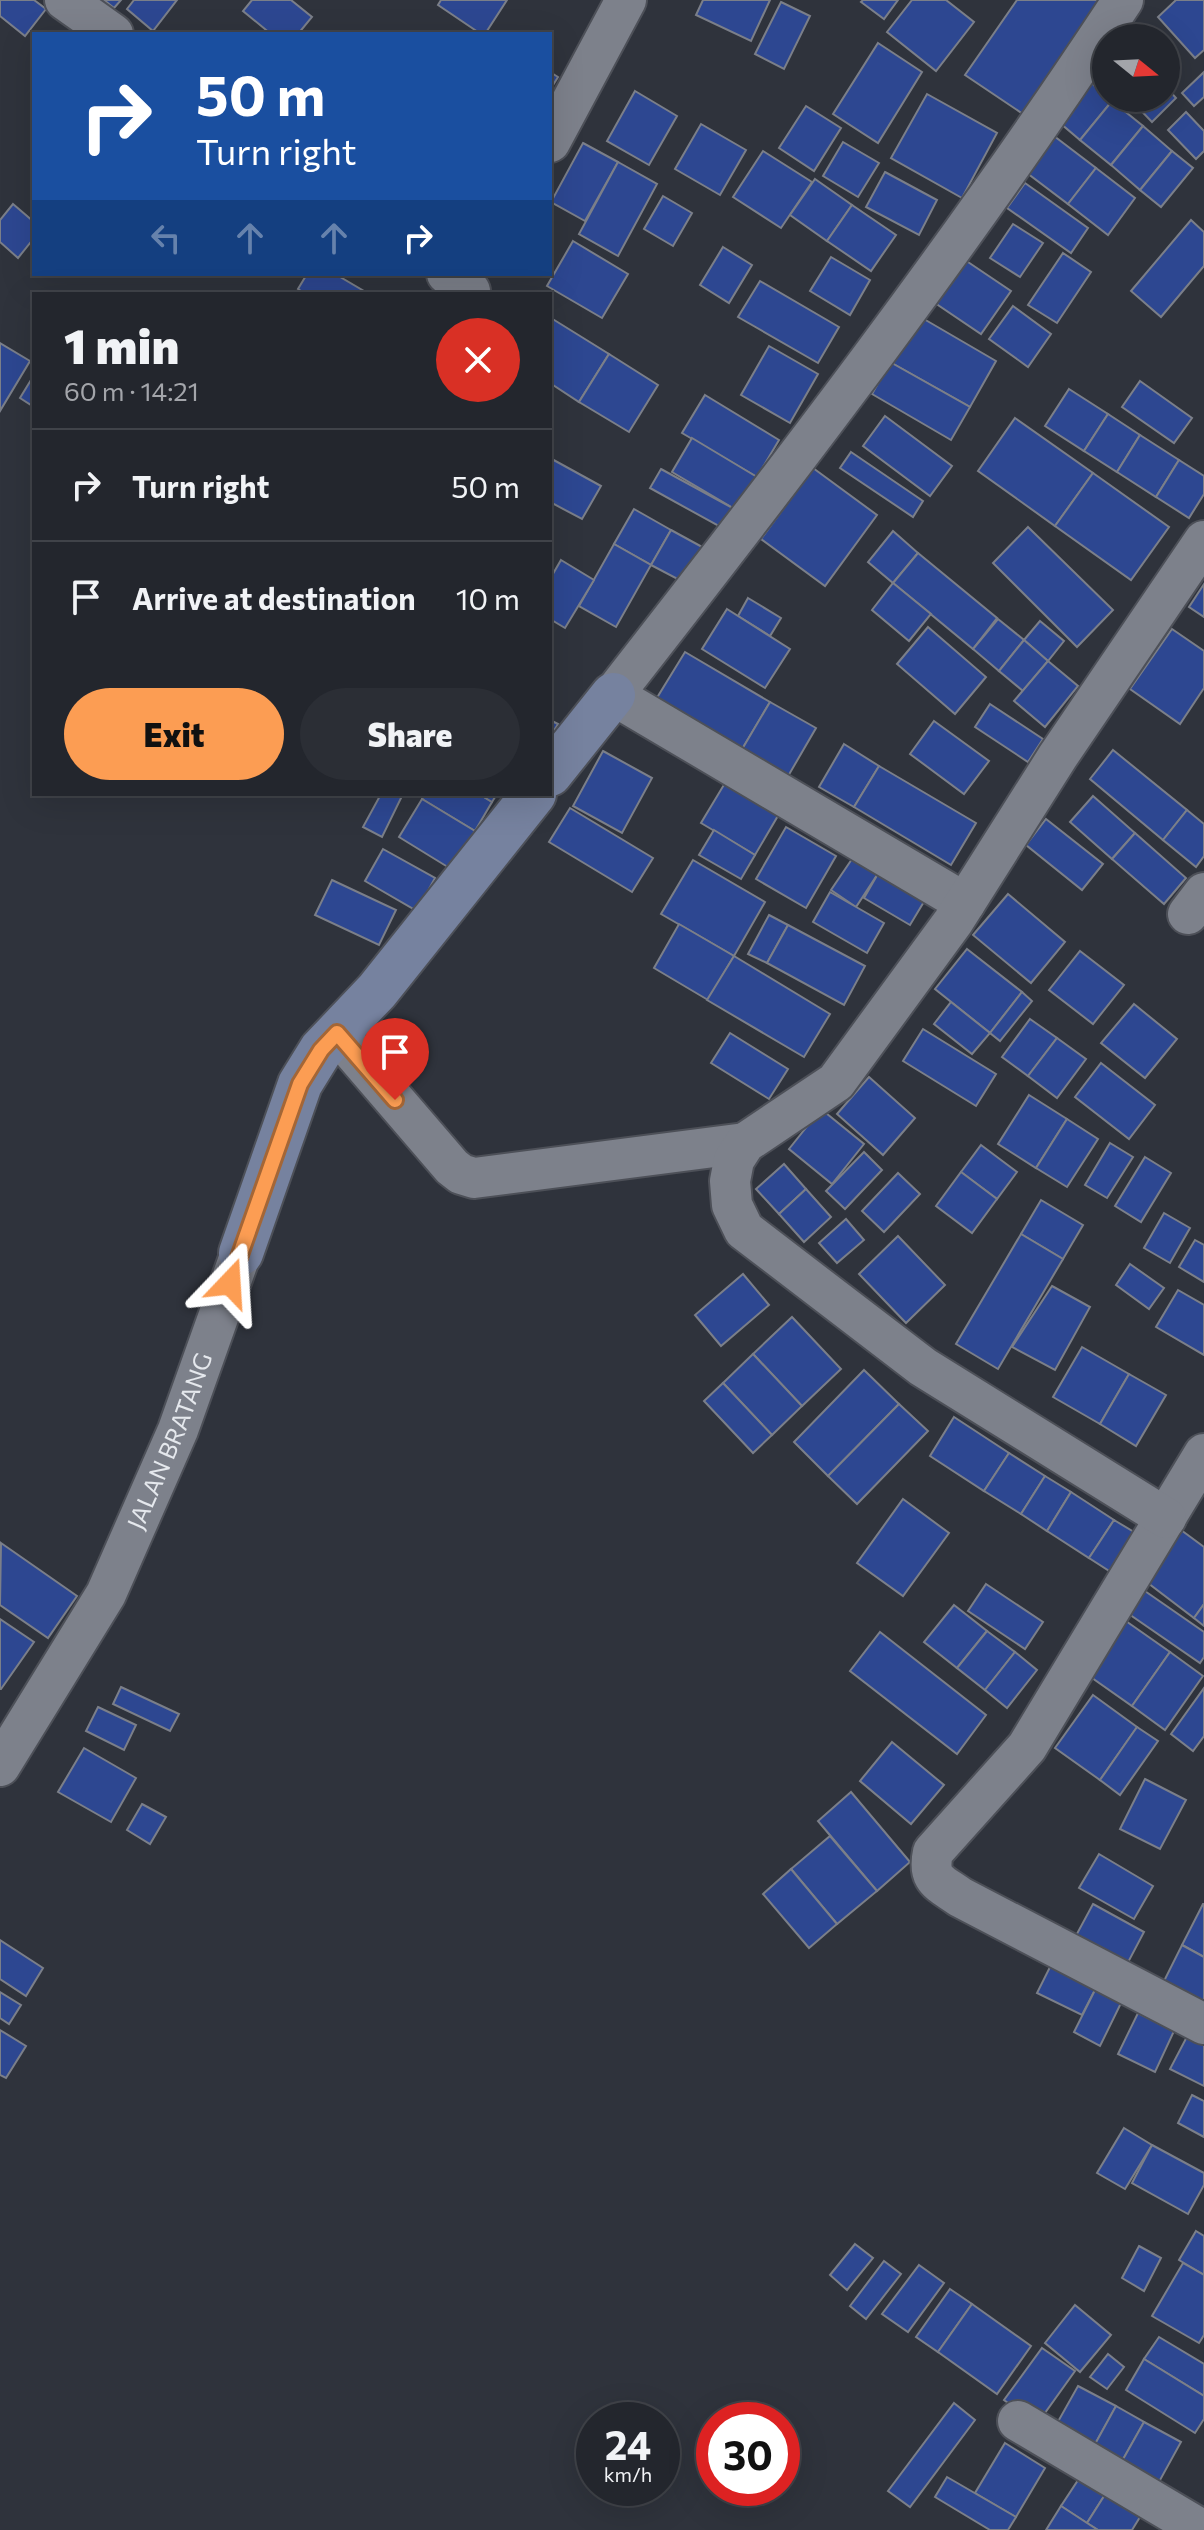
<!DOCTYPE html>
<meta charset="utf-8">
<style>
body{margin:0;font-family:Commissioner,sans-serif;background:#2b2e35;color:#f1f3f6;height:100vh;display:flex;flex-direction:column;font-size:30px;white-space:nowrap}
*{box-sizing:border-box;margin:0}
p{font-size:26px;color:#a3a5aa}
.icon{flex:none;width:44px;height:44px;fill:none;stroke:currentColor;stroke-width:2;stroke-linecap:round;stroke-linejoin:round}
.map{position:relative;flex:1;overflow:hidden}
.side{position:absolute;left:32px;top:292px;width:520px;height:504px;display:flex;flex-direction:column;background:#23262d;border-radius:0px;box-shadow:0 8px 32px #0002,0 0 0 2px #404349}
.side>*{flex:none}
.banner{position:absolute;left:32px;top:32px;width:520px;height:244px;border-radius:0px;box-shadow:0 8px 32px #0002,0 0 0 2px #404349;background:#1a4fa0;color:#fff;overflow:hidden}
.needle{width:52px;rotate:108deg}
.buttons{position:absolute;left:1092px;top:24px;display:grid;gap:16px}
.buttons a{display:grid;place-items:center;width:88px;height:88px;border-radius:50%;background:#23262d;box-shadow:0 8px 32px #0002,0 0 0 2px #404349;font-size:40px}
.speed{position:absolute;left:576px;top:2402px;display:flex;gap:16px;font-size:40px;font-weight:700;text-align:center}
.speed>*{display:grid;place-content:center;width:104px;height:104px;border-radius:50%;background:#23262d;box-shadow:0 8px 32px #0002,0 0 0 2px #404349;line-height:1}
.speed small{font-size:20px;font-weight:400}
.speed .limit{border:12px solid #d22;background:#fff;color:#111}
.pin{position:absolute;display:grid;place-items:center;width:68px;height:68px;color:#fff;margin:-82px -34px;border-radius:50% 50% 50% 0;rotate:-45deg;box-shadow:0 0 8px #0007}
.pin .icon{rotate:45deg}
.me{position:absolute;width:88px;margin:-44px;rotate:20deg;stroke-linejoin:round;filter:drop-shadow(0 0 6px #0008)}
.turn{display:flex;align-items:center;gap:28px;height:168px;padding:0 32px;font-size:36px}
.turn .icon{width:104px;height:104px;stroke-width:2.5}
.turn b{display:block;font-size:56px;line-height:68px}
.lanes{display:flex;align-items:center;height:76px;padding:0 32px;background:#0003;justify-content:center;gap:40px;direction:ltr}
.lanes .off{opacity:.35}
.round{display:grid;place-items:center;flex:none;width:84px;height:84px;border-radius:42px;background:#2b2e35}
.headline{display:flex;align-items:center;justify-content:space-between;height:136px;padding:0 32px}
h1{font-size:48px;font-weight:800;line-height:60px}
.primary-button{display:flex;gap:16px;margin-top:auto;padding:16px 32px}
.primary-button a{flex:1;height:92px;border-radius:48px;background:#fc9d53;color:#111;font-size:32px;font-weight:800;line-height:92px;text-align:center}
.primary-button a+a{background:#2b2e35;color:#f1f3f6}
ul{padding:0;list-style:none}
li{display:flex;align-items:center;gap:24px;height:112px;padding:0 32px;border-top:2px solid #404349}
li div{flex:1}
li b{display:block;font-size:30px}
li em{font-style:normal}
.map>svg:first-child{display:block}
.building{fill:#2d4791;stroke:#7b7f89;stroke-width:2}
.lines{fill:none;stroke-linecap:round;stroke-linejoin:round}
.street-casing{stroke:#4d5058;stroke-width:44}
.secondary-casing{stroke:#4d5058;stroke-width:48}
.street{stroke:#7d818b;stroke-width:40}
.secondary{stroke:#76829f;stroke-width:44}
.route-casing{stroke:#a46636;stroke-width:20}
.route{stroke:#fc9d53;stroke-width:14}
.labels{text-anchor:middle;stroke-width:8;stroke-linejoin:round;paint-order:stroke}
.street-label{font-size:24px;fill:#e5e8ed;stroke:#262931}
</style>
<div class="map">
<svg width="1204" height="2530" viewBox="0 0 1204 2530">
<rect width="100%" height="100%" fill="#2f333c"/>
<!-- building -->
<g class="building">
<polygon points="0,0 34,0 46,9 25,36 0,16"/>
<polygon points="104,0 121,0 114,8"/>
<polygon points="134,0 177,0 153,31 127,9"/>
<polygon points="252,0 291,0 312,17 298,34 271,34 243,11"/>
<polygon points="441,0 507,0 485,34 481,34 438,5"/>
<polygon points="703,0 770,0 751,41 696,15"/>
<polygon points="863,0 898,0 884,19 861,2"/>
<polygon points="912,0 946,0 974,22 936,71 887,32"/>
<polygon points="1017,0 1096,0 1100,3 1023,114 965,75"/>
<polygon points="1176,0 1204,0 1204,50 1195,58 1158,17"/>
<polygon points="781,2 810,16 784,69 755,54"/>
<polygon points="878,43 922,72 878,143 833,114"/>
<polygon points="550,72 558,77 550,90"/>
<polygon points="1204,72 1204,97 1194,106 1182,93"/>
<polygon points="1092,83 1106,98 1112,101 1080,140 1060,123"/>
<polygon points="1166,87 1176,98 1152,122 1129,98 1166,98"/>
<polygon points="635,91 677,116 649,165 607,141"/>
<polygon points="927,94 997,133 962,198 891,158"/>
<polygon points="1112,101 1143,126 1111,165 1080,140"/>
<polygon points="806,106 841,128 814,171 779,148"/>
<polygon points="1186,112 1204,131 1204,151 1196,159 1168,130"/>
<polygon points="701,124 746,150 720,195 675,169"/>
<polygon points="1143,126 1172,151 1140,190 1111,165"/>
<polygon points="1054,136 1096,168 1068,204 1027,173"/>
<polygon points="843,142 879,163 858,197 823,176"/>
<polygon points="583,143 618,162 585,221 551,202"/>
<polygon points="763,151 812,182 781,228 733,197"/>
<polygon points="1172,151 1193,168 1161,207 1140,190"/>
<polygon points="618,162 657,184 618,256 579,234"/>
<polygon points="1096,168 1135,198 1108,235 1068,204"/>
<polygon points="885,172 937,200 919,235 866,207"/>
<polygon points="815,179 852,205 827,241 790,215"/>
<polygon points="1025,183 1088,228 1071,253 1007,208"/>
<polygon points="663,196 692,213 673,246 644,229"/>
<polygon points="13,204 34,222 34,238 18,258 0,242 0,220"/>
<polygon points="852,205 896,235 871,271 827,241"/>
<polygon points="1191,220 1204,232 1204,266 1161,317 1131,291"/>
<polygon points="1013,224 1043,243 1020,277 990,258"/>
<polygon points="573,241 628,274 602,318 547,286"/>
<polygon points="723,247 752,265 729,303 700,285"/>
<polygon points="1063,253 1091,272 1057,323 1028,305"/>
<polygon points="831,257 870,280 850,315 810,291"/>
<polygon points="962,258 1011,291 981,334 932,301"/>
<polygon points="307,274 335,274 369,294 306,294 298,289"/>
<polygon points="760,281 839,327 818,363 738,317"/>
<polygon points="1013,306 1051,334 1028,367 989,339"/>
<polygon points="917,315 996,361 970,407 890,362"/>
<polygon points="551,318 609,354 579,402 550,383"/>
<polygon points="0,343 30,361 0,411"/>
<polygon points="769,346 818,374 790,423 741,395"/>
<polygon points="609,354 658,385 629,432 579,402"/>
<polygon points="890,362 970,407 951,440 872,394"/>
<polygon points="34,375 34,400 31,405 20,398"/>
<polygon points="1140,381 1192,418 1174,443 1122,407"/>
<polygon points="1069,389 1108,414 1084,451 1045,426"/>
<polygon points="705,395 779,440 757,477 682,433"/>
<polygon points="1108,414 1140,435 1117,472 1084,451"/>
<polygon points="885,416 952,466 930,496 863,446"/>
<polygon points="1015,418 1093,473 1055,526 978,471"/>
<polygon points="1140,435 1179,460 1156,497 1117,472"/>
<polygon points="692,438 757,477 738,511 672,472"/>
<polygon points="851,452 923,501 913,517 840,468"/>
<polygon points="550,458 601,486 582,519 550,502"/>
<polygon points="1179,460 1204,476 1204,494 1189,518 1156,497"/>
<polygon points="813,468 877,515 825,586 761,539"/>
<polygon points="661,469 738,511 726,530 650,488"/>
<polygon points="1093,473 1169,527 1131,580 1055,526"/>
<polygon points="634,509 671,530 651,565 614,544"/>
<polygon points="1028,527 1113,610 1077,647 993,563"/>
<polygon points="671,530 704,548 685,583 651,565"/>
<polygon points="893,531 918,553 893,583 868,562"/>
<polygon points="614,544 651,565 616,627 579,606"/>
<polygon points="918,553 997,618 973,649 893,583"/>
<polygon points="561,560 594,580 565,628 550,619 550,579"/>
<polygon points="893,583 931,614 909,641 872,610"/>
<polygon points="1204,584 1204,617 1189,607"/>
<polygon points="748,598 781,618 770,636 738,616"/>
<polygon points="727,609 790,649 765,688 702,649"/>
<polygon points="998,619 1024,640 999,671 973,649"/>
<polygon points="1040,621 1064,641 1048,661 1024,640"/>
<polygon points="928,627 986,677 955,714 897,664"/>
<polygon points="1172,629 1204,651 1204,688 1180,724 1130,689"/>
<polygon points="1024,640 1048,661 1023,691 999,671"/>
<polygon points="685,652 770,702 741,751 655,701"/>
<polygon points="1048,661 1078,686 1045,727 1014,701"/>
<polygon points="770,702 816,728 787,778 741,751"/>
<polygon points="990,704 1043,739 1028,762 975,727"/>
<polygon points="550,720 558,724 550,737"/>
<polygon points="934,721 989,761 964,794 910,754"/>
<polygon points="844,744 879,766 854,807 819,787"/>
<polygon points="1113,750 1187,810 1163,840 1090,779"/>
<polygon points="603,751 652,778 622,833 573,806"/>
<polygon points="879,766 976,823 951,865 854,807"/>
<polygon points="725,783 779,814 755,855 701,823"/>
<polygon points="381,794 403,794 382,837 363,827"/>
<polygon points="425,794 479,794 492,802 475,831 422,799"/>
<polygon points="479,794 497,794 492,802"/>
<polygon points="1093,796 1135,833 1112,859 1070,822"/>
<polygon points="422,799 475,831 451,869 399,837"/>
<polygon points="570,808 653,858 632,892 549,842"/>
<polygon points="1187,810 1204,824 1204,856 1196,867 1163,840"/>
<polygon points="1046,819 1103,864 1082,890 1026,845"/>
<polygon points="786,827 836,856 806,908 756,879"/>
<polygon points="714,830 755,855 741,879 699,855"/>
<polygon points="1135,833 1186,878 1164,904 1112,859"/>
<polygon points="383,849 435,878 417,911 365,881"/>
<polygon points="854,856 879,872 856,907 831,890"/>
<polygon points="693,860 765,902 734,956 661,914"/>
<polygon points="879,872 925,900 910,925 864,898"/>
<polygon points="332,880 396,910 379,945 315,915"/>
<polygon points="830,892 884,923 867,953 813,922"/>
<polygon points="1008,894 1065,942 1031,983 973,935"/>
<polygon points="769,915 788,925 767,963 748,954"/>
<polygon points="679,924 734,956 708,1000 654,968"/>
<polygon points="788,925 865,966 844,1005 767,963"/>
<polygon points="967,949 1022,992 990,1033 935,989"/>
<polygon points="1080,951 1124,985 1093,1024 1049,990"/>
<polygon points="734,956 830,1014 804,1057 707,1000"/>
<polygon points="1022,992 1032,1001 1000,1041 990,1033"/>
<polygon points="951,1002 990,1033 972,1054 934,1024"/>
<polygon points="1134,1004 1177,1039 1145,1078 1101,1043"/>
<polygon points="1030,1019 1057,1038 1028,1076 1002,1057"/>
<polygon points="923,1029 996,1074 976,1106 903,1061"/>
<polygon points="730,1033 788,1069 769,1099 711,1063"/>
<polygon points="1057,1038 1086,1059 1057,1098 1028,1076"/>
<polygon points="1101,1063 1155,1105 1129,1139 1075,1097"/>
<polygon points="869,1077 915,1118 883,1155 837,1114"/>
<polygon points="1029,1095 1067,1119 1036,1168 998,1144"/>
<polygon points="821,1109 864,1144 832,1184 789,1149"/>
<polygon points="1067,1119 1098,1139 1067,1187 1036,1168"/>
<polygon points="1110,1143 1133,1157 1107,1198 1085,1185"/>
<polygon points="981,1145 1017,1172 997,1199 961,1172"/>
<polygon points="864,1152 882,1170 845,1209 826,1191"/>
<polygon points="1145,1157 1171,1173 1141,1222 1115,1206"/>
<polygon points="784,1164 806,1189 779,1214 756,1189"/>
<polygon points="961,1172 997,1199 972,1233 936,1206"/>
<polygon points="898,1173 920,1194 884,1232 862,1211"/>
<polygon points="806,1189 831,1217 804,1242 779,1214"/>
<polygon points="1041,1200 1083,1225 1063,1259 1021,1234"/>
<polygon points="1164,1213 1190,1228 1170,1263 1144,1248"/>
<polygon points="846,1219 864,1240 837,1263 819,1243"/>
<polygon points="1021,1234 1063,1259 998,1369 956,1344"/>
<polygon points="898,1236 945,1285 906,1323 859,1274"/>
<polygon points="1195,1240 1204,1245 1204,1282 1179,1267"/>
<polygon points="1130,1264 1164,1288 1149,1309 1116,1285"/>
<polygon points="743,1274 769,1305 721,1346 695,1315"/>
<polygon points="1052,1286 1090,1307 1055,1370 1012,1347"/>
<polygon points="1178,1290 1204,1305 1204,1355 1156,1327"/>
<polygon points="792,1317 841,1369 802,1406 753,1354"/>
<polygon points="1082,1347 1129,1374 1100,1424 1053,1397"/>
<polygon points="753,1354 802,1406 772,1435 723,1383"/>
<polygon points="864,1370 899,1404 828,1476 794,1442"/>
<polygon points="1129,1374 1166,1395 1136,1446 1100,1424"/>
<polygon points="723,1383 772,1435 753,1453 704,1401"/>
<polygon points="899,1404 928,1431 857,1504 828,1476"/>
<polygon points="954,1417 1009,1453 984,1491 930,1456"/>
<polygon points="1009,1453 1045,1476 1021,1514 984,1491"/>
<polygon points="1045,1476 1071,1492 1047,1531 1021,1514"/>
<polygon points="1071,1492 1114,1520 1089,1558 1047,1531"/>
<polygon points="903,1499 949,1533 903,1596 857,1563"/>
<polygon points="1114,1520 1139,1535 1114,1574 1089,1558"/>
<polygon points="1181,1530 1204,1547 1204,1604 1194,1618 1144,1580"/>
<polygon points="1,1543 77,1596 48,1638 0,1605"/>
<polygon points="986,1584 1043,1622 1025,1649 968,1611"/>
<polygon points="1142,1589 1204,1632 1204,1657 1200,1663 1126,1612"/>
<polygon points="1204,1604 1204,1626 1194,1618"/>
<polygon points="954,1605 987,1631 957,1668 924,1642"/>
<polygon points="0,1619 34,1642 1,1689 0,1689"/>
<polygon points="1123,1619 1170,1652 1132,1706 1085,1673"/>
<polygon points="987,1631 1015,1652 985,1690 957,1668"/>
<polygon points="880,1632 986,1715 957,1754 850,1671"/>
<polygon points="1015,1652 1037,1670 1007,1708 985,1690"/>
<polygon points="1170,1652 1203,1676 1165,1730 1132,1706"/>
<polygon points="121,1687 179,1714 170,1731 113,1704"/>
<polygon points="1204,1688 1204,1736 1193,1751 1171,1734"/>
<polygon points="1093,1695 1137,1727 1100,1780 1055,1748"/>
<polygon points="98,1707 136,1725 124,1750 86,1731"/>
<polygon points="1137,1727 1158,1741 1120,1795 1100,1780"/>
<polygon points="892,1742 944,1785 911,1824 860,1781"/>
<polygon points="84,1748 136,1778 111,1822 58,1792"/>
<polygon points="1145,1779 1186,1800 1160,1849 1120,1829"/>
<polygon points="851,1792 910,1862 877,1891 818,1821"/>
<polygon points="142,1804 166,1817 150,1844 127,1830"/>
<polygon points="830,1836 877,1891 837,1924 791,1869"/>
<polygon points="1099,1854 1153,1886 1134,1919 1079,1888"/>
<polygon points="791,1869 837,1924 809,1948 763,1894"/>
<polygon points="1093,1904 1144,1932 1124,1970 1072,1943"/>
<polygon points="1203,1904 1204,1904 1204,1957 1182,1945"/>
<polygon points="0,1940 43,1968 26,1996 0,1979"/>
<polygon points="1182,1945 1204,1957 1204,2009 1161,1987"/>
<polygon points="1053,1961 1098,1984 1082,2015 1037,1993"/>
<polygon points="1098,1984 1124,1997 1100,2046 1074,2032"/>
<polygon points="0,1992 21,2005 9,2024 0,2018"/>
<polygon points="1138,2013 1174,2031 1155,2072 1118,2054"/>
<polygon points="1191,2029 1204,2036 1204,2086 1170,2069"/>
<polygon points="0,2030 26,2046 6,2078 0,2075"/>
<polygon points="1192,2095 1204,2101 1204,2137 1178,2123"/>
<polygon points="1124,2128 1152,2145 1125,2189 1097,2173"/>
<polygon points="1152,2145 1204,2173 1204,2185 1188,2214 1132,2183"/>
<polygon points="1196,2231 1204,2236 1204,2275 1179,2260"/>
<polygon points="855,2244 873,2258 847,2290 830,2275"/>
<polygon points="1139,2246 1161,2258 1144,2291 1122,2278"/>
<polygon points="884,2261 901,2274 866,2319 850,2306"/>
<polygon points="1183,2263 1204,2275 1204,2335 1199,2343 1152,2316"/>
<polygon points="919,2265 944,2283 908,2332 882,2314"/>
<polygon points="950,2289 972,2304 938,2352 916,2337"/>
<polygon points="972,2304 1031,2346 997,2394 938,2352"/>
<polygon points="1075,2305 1111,2335 1080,2372 1045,2343"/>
<polygon points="1159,2337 1204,2364 1204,2396 1144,2359"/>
<polygon points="1042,2348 1075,2371 1037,2424 1004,2400"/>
<polygon points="1108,2354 1124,2367 1107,2389 1090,2377"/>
<polygon points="1144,2359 1204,2396 1204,2419 1195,2433 1126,2390"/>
<polygon points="1078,2386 1116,2406 1089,2455 1051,2434"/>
<polygon points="954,2403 975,2420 910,2507 888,2491"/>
<polygon points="1116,2406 1144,2422 1117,2470 1089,2455"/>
<polygon points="1144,2422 1181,2442 1154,2491 1117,2470"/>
<polygon points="1005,2443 1045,2468 1016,2517 975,2493"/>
<polygon points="1088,2465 1113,2482 1087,2523 1061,2506"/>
<polygon points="947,2477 1016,2517 1008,2530 990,2530 935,2497"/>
<polygon points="1113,2482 1148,2504 1132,2530 1098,2530 1087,2523"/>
<polygon points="1061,2506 1087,2523 1098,2530 1046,2530"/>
</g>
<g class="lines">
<!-- street casing -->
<g class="street-casing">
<g id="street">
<polyline points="65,0 113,34"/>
<polyline points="550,142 626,0"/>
<polyline points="447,274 470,291"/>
<path d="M 965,903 L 613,695 C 789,470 966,239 1123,0"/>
<polyline points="1188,914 1204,893"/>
<polyline points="337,1033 452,1167 461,1174 474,1178 745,1143"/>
<path d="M 1204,1454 L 1027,1747 L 933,1852 C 927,1880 939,1882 960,1897 L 1204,2024"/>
<polyline points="1166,1518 923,1367 744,1230 732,1205 730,1181 734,1160 745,1143 836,1082 953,922 1058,756 1204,541"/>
<path id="s1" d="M 0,1766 L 106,1594 L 178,1430 L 241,1253"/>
<polyline points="1018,2421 1202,2530"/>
</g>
</g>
<!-- secondary casing -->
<g class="secondary-casing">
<g id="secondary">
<polyline points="550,774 613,695"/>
<polyline points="241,1253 300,1084 321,1050 377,991 534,794"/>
</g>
</g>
<!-- street -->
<use href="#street" class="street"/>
<!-- secondary -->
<use href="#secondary" class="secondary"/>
</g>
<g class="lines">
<!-- route casing -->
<g class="route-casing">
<polyline id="route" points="230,1283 300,1084 321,1050 337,1033 395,1100"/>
</g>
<!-- route -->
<use href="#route" class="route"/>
</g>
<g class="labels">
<!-- street labels -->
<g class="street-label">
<text dy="8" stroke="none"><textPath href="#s1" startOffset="368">JALAN BRATANG</textPath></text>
</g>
</g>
</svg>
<div class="buttons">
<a><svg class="needle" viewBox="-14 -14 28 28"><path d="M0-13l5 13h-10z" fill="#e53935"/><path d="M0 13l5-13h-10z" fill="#a3a5aa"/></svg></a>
</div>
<div class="speed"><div>24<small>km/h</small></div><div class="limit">30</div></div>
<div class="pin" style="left:395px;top:1100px;background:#d93025"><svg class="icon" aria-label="arrive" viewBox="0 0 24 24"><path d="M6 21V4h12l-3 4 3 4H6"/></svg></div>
<svg class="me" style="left:230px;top:1283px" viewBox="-20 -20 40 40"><path d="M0-17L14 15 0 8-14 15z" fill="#fc9d53" stroke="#fff" stroke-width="4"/></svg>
<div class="banner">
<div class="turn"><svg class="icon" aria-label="right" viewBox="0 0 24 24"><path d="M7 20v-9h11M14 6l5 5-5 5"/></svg><div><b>50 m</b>Turn right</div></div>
<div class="lanes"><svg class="icon off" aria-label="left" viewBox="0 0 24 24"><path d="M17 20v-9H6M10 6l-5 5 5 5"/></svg><svg class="icon off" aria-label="ahead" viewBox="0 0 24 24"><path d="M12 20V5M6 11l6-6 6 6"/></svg><svg class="icon off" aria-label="ahead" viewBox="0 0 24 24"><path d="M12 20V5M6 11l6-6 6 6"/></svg><svg class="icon" aria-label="right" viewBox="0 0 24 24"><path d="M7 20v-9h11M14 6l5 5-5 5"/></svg></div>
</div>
<section class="side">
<div class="headline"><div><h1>1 min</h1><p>60 m · 14:21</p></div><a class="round" style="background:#d93025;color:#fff"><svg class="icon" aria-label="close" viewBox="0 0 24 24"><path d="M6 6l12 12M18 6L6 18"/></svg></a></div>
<ul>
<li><svg class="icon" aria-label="right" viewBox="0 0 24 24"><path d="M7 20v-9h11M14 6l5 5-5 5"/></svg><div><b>Turn right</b></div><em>50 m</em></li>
<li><svg class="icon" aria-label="arrive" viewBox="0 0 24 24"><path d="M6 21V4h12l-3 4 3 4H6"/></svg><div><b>Arrive at destination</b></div><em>10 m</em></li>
</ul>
<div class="primary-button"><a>Exit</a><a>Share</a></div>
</section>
</div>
